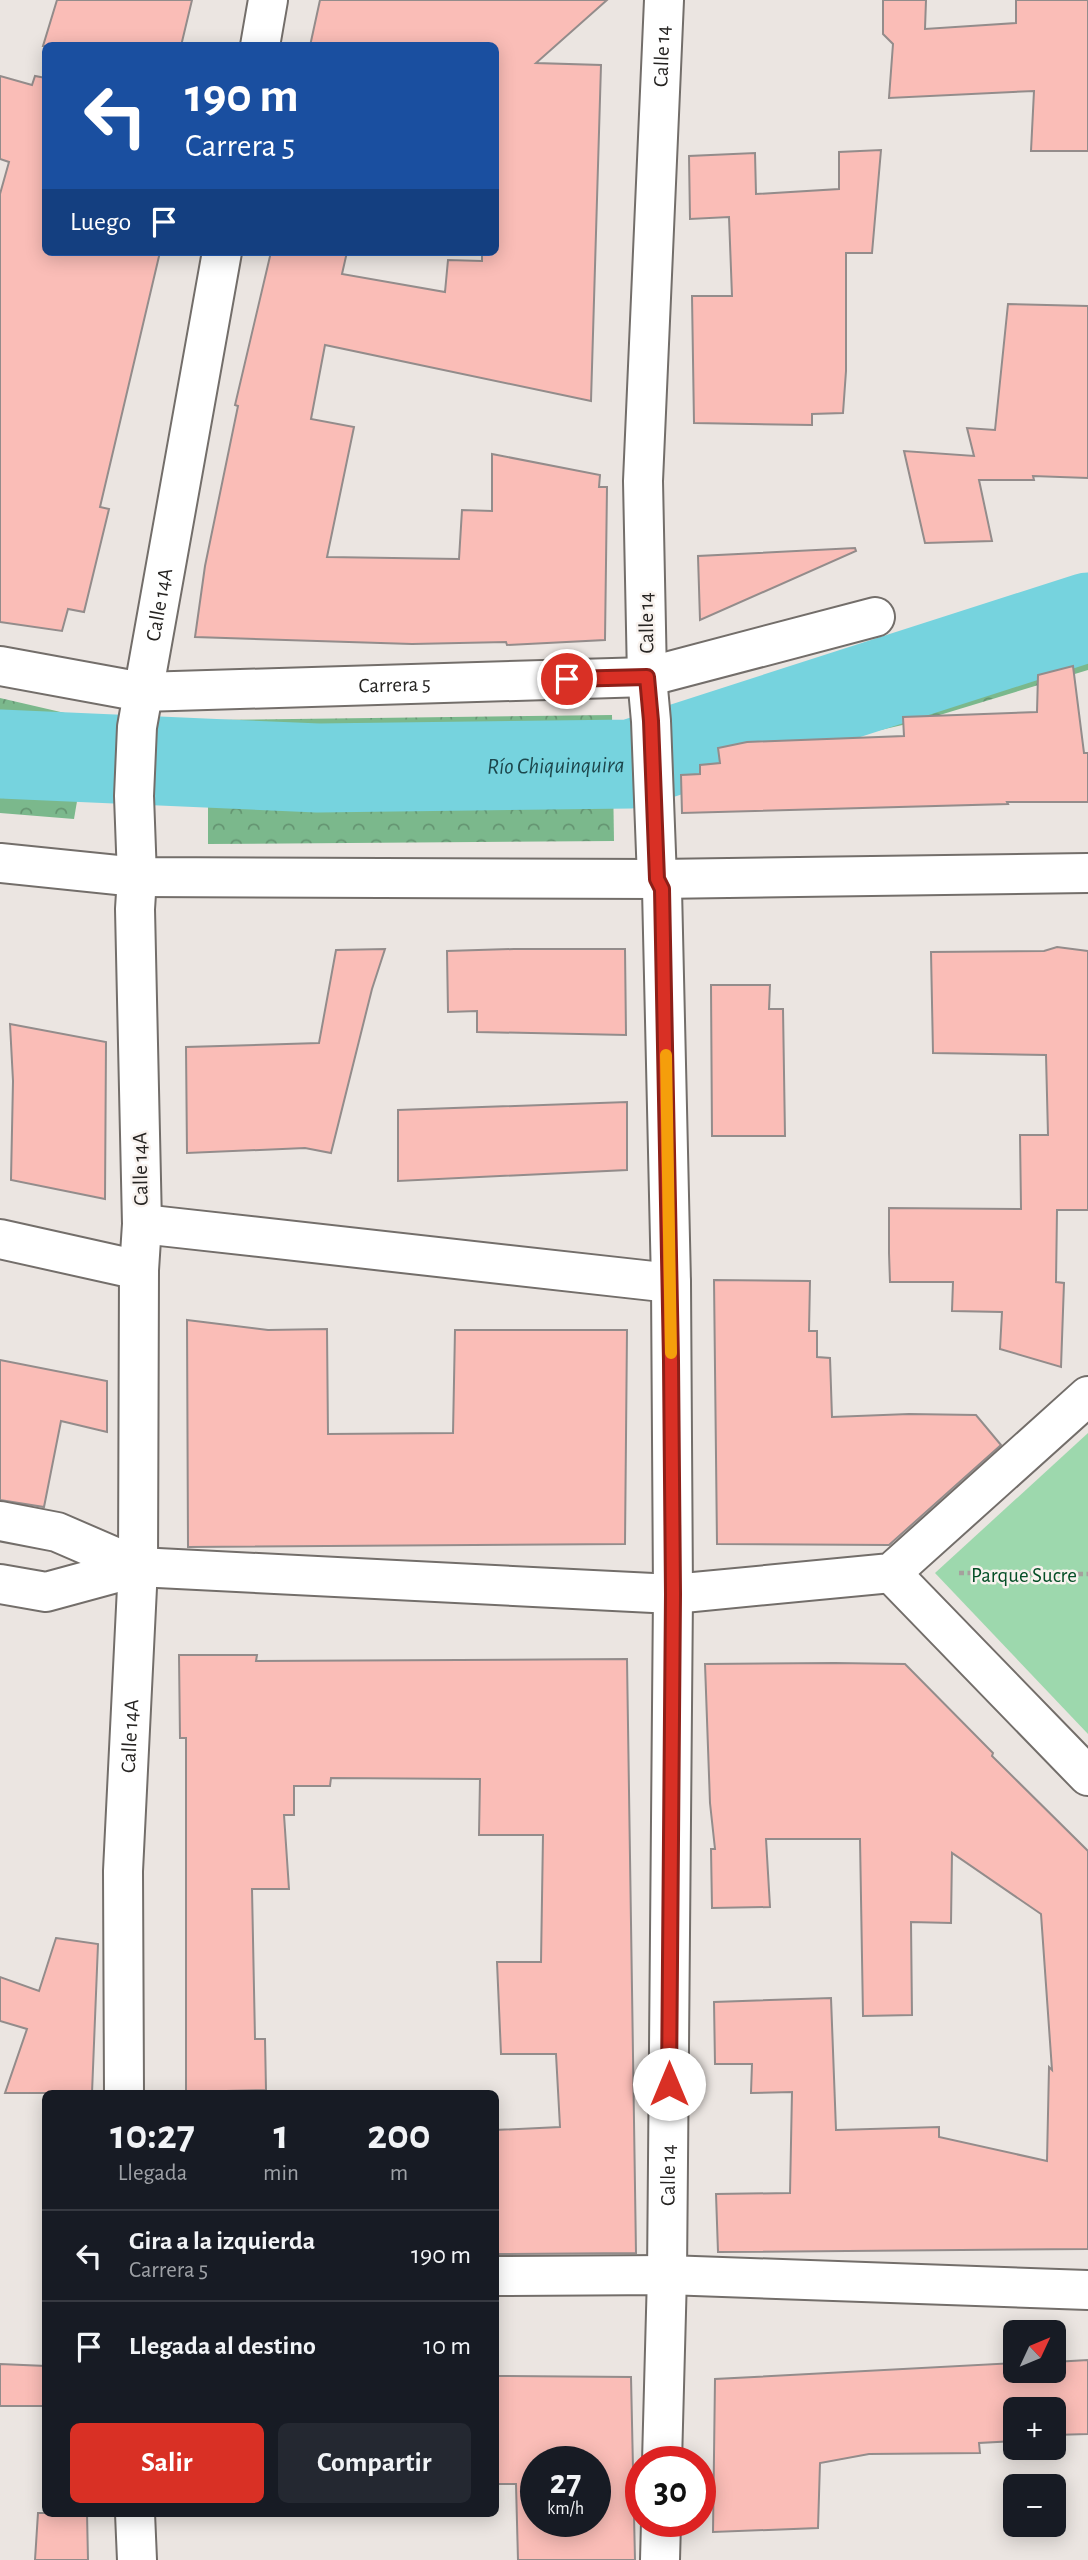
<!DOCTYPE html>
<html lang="es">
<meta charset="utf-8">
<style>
body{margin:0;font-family:"Alegreya Sans",sans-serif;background:#242831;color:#f1f3f6;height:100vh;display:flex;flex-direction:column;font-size:26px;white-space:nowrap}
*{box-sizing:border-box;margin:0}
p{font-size:23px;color:#9ea1a6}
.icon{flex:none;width:38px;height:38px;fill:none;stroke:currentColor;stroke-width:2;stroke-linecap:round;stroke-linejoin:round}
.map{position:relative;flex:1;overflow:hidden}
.drawer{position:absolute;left:42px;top:2090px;width:457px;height:427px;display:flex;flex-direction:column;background:#171b24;border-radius:10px;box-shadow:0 4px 18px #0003}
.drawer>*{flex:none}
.guide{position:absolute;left:42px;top:42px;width:457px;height:214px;border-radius:10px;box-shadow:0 4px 18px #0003;background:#1a4fa0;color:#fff;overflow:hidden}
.needle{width:46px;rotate:46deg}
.buttons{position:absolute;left:1003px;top:2320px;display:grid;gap:14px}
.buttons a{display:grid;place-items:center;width:63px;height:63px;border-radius:10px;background:#171b24;box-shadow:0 4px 18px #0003;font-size:35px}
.speed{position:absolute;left:520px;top:2446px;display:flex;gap:14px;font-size:35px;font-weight:700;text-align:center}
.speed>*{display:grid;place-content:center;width:91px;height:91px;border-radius:50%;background:#171b24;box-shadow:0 4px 18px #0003;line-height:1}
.speed small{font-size:18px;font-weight:400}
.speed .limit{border:10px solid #d22;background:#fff;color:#111}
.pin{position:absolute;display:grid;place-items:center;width:60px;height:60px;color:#fff;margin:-30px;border:4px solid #fff;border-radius:50%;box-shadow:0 2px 7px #0007}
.me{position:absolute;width:77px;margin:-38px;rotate:0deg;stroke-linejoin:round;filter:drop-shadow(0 0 5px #0008)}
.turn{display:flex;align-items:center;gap:24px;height:147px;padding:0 28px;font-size:32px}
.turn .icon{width:91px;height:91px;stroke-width:2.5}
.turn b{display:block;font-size:49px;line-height:60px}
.then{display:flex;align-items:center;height:66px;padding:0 28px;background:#0003;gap:14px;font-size:26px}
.eta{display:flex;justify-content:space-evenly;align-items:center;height:119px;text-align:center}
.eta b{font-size:42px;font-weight:700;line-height:49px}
.primary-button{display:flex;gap:14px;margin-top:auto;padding:14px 28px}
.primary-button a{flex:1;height:80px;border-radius:10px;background:#d93025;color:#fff;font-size:28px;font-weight:700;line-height:80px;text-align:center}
.primary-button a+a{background:#242831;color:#f1f3f6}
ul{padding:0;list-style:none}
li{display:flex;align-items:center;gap:21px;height:91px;padding:0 28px;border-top:2px solid #363941}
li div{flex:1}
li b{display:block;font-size:26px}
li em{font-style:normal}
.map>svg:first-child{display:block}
.forest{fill:url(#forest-crowns)}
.green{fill:#9dd8ad}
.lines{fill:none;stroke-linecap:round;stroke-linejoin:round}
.river{stroke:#76d3de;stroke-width:89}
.building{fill:#fabdb7;stroke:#938c8b;stroke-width:2;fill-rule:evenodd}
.minor-casing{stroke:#736e6a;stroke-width:42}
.path{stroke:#a5a09d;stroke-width:4.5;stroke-dasharray:5 3.5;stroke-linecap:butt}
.minor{stroke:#fff;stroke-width:38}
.route-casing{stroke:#8d1f18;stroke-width:18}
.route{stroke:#d93025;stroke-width:12}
.slow{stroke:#f59e0b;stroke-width:12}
.labels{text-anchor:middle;stroke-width:5;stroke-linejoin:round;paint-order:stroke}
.street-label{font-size:21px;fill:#262422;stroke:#f8f2ee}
.park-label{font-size:21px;fill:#054f27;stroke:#f8f2ee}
.water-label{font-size:23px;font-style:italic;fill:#1c464c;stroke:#f8f2ee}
</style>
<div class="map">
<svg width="1088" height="2560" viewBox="0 0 1088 2560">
<defs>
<pattern id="forest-crowns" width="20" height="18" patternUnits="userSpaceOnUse" patternTransform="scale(1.75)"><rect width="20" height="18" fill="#7bb88c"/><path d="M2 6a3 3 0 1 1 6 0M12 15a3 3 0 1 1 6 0" fill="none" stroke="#659572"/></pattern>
</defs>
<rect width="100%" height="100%" fill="#ebe5e1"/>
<!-- forest -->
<g class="forest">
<polygon points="1088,573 1088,670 920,721 700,771 690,701"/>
<polygon points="0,698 91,719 74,819 0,813"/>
<polygon points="612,715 614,841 208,844 208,720"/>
</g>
<!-- green -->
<polygon class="green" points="1088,1433 1088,1734 935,1573"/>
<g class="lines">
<!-- river -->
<path class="river" id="s1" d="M 0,754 L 318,768 L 631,764 L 1088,617"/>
</g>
<!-- building -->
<g class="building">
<polygon points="57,0 192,0 181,46 43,46"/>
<polygon points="320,0 607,0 536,63 601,65 591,401 325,345 311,419 354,427 327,557 459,559 462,510 492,511 492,454 600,475 599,487 607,487 605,640 507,645 506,642 412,644 195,637 205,566 238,406 235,405 271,252 347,252 342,274 445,292 448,260 482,261 482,252 495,252 495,46 310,46"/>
<polygon points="883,0 926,0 925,29 1016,23 1016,0 1088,0 1088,151 1031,151 1034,91 889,98 893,44 883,34"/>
<polygon points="0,76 32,85 35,76 46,78 46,252 160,252 100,507 109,509 84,612 68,609 62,631 0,622 0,194 9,162 0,159"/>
<polygon points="881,150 872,253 846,253 846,371 843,413 812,414 812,425 694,423 692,296 732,296 729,217 690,219 689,156 755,153 756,194 839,189 839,152"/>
<polygon points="1008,304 1088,306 1088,478 1033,476 1034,480 979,480 992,541 925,543 904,451 974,456 967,428 995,430"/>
<polygon points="855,548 856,551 700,620 698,556"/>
<polygon points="1073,666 1084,753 1088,753 1088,802 1007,802 1008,804 682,813 681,775 700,774 700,765 720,763 718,748 747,742 904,736 903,717 1037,712 1038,675"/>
<polygon points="1057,947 1088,951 1088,1210 1057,1210 1056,1282 1064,1283 1061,1367 1000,1349 1002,1312 952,1311 953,1282 890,1282 889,1253 889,1208 1021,1209 1020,1135 1048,1135 1046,1055 933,1053 931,952 1044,951"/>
<polygon points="385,949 372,989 331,1153 305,1148 187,1153 186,1047 319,1043 336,950"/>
<polygon points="514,949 625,949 626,1035 477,1032 477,1011 448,1012 447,951"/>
<polygon points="711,985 770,985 769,1009 783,1009 785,1136 712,1136"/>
<polygon points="10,1024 106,1042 105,1199 11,1180 13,1081"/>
<polygon points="627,1102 627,1170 398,1181 398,1110"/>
<polygon points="714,1280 810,1281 809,1331 817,1331 817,1357 830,1358 832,1417 909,1414 976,1415 1001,1445 889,1545 717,1544"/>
<polygon points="187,1320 268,1330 327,1329 328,1434 453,1433 455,1330 627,1330 625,1544 188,1547"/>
<polygon points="0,1360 107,1381 107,1432 61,1421 44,1507 0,1500"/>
<polygon points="179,1655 257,1655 256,1661 627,1659 636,2253 495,2254 495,2130 560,2127 556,2054 501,2054 497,1962 541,1962 543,1835 479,1835 480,1779 331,1778 330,1786 294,1786 294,1815 284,1815 289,1889 252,1889 255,2039 265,2039 266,2090 186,2092 186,1738 180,1738"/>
<polygon points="835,1663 905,1664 993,1753 992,1756 1088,1851 1088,2249 718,2252 716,2194 790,2193 792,2092 751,2093 752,2064 715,2064 714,2002 831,1998 836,2130 939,2127 939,2137 1047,2161 1049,2067 1052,2070 1041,1914 952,1853 951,1923 911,1922 912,2015 863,2016 860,1839 766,1839 770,1907 712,1908 711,1849 715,1849 710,1803 705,1664"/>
<polygon points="56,1938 98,1944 92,2093 5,2093 27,2029 0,2021 0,1977 39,1991"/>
<polygon points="1088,2360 1088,2434 1054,2435 1054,2410 1015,2410 1015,2441 979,2443 980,2453 869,2454 820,2463 818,2528 713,2532 715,2379 1015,2363 1015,2371 1054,2371 1054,2362"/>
<polygon points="0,2364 46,2366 46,2406 0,2406"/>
<path d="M 495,2376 L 631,2377 L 635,2560 L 518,2560 L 516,2484 L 495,2484 ZM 536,2462 L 595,2462 L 595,2522 L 536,2522 Z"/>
<polygon points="38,2513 87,2513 88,2560 35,2560"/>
</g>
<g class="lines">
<!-- minor casing -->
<g class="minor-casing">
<g id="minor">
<polyline points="260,46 268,0"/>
<path id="s2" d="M 0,666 L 142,692 L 647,677 L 875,617"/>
<polyline points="0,863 137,877 657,879 1088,873"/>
<polyline points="142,1224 671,1283"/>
<polyline points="0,1239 139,1270"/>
<polyline points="0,1521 57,1532 138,1567 673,1594 891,1573 1088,1396"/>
<polyline points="891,1573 1088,1776"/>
<polyline points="0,1584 46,1592 138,1567"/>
<path id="s3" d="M 124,2093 L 123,1871 L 138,1567 L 139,1270 L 142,1224 L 135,909 L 137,877 L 134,796 L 137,727 L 222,252"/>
<polyline points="495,2276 667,2275 1088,2290"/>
<path id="s4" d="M 662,2462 L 667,2275 L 673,1594 L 671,1283 L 662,889 L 657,879 L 651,721 L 647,677 L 643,481 L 664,0"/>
<polyline points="135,2513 137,2560"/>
<polyline points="660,2560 661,2522"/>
</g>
</g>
<!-- path -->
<polyline class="path" points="959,1573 1088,1574"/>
<!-- minor -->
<use href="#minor" class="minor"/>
</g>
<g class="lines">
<!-- route casing -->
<g class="route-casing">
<polyline id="route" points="567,679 647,677 651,721 657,879 662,889 671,1361 673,1594 669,2084"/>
</g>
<!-- route -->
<use href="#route" class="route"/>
<!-- slow -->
<polyline class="slow" points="666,1055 671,1353"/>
</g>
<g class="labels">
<!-- street labels -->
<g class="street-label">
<text dy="7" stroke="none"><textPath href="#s4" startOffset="2408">Calle 14</textPath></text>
<text dy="7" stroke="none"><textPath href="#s3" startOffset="1491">Calle 14A</textPath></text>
<text transform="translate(646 623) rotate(-91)" y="7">Calle 14</text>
<text dy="7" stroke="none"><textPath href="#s2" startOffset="397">Carrera 5</textPath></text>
<text transform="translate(140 1169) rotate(-91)" y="7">Calle 14A</text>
<text dy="7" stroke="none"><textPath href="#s3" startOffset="357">Calle 14A</textPath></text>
<text dy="7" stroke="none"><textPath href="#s4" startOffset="287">Calle 14</textPath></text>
</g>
<!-- park labels -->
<g class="park-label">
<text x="1024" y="1582">Parque Sucre</text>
</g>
<!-- water labels -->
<g class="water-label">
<text dy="8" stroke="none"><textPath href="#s1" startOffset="556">Río Chiquinquira</textPath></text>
</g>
</g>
</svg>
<div class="buttons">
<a><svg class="needle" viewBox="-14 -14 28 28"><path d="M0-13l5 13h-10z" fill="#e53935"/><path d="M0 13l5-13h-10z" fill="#9ea1a6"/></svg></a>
<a>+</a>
<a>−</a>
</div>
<div class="speed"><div>27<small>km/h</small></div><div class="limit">30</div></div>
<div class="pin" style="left:567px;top:679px;background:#d93025"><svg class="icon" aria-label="arrive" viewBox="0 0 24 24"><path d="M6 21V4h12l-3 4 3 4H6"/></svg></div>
<svg class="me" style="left:669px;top:2084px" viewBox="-20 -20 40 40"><circle r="19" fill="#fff"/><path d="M0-13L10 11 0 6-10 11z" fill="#d93025"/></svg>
<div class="guide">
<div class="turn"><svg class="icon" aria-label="left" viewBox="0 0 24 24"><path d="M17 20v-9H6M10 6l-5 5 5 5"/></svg><div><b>190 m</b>Carrera 5</div></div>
<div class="then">Luego<svg class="icon" aria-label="arrive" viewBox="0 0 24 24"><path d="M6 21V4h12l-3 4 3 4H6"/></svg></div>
</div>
<section class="drawer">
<div class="eta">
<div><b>10:27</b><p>Llegada</p></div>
<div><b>1</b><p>min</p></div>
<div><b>200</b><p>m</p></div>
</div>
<ul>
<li><svg class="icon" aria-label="left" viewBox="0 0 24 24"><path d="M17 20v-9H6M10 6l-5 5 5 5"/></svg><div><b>Gira a la izquierda</b><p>Carrera 5</p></div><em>190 m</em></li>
<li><svg class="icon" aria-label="arrive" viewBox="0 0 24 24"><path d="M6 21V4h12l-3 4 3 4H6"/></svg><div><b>Llegada al destino</b></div><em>10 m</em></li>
</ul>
<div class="primary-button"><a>Salir</a><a>Compartir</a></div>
</section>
</div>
